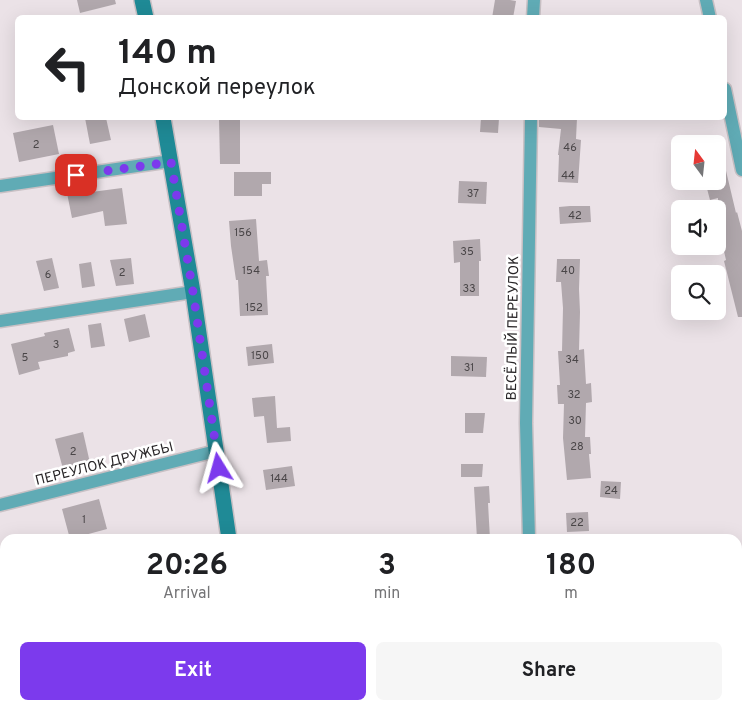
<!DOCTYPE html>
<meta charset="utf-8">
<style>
body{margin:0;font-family:Overpass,sans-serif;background:#f6f6f6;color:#202124;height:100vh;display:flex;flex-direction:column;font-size:19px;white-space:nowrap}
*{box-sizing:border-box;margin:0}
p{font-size:16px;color:#757577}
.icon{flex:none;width:28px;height:28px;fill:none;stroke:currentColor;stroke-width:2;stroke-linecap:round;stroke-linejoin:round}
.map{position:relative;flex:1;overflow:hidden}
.details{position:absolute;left:0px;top:534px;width:742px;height:176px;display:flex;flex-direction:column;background:#fff;border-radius:15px 15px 0 0;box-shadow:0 5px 20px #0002}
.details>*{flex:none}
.top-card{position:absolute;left:15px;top:15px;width:712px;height:105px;border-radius:8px;box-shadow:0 5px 20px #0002;background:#fff;color:#202124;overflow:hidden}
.needle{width:32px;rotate:345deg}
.buttons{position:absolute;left:671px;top:135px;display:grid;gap:10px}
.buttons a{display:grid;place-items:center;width:55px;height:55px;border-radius:8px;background:#fff;box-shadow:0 5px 20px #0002;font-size:25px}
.pin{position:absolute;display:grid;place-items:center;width:42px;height:42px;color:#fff;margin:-21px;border-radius:10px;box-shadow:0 2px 8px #0006}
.me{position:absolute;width:55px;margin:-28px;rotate:352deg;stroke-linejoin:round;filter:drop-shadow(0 0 4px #0008)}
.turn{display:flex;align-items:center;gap:18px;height:105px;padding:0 20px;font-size:22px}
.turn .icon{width:65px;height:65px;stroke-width:2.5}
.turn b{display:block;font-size:35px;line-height:42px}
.eta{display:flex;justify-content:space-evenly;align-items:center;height:85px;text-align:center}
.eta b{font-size:30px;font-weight:700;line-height:35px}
.cta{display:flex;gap:10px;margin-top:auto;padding:10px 20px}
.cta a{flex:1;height:58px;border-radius:8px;background:#7c3aed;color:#fff;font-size:20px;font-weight:700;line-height:58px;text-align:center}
.cta a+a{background:#f6f6f6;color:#202124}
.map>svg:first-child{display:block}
.building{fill:#b1a8ad}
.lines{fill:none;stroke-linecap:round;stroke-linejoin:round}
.street-casing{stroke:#c8c0c4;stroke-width:15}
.secondary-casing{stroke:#c8c0c4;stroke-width:18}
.street{stroke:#60abb5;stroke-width:12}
.secondary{stroke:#1f8a96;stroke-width:15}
.route{stroke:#7c3aed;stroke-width:9;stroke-dasharray:0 16.2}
.labels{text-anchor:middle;stroke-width:5;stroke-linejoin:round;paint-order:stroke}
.number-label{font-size:11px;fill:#4a4648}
.street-label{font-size:14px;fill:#282527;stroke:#fff}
</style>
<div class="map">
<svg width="742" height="709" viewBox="0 0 742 709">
<rect width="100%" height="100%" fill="#ebe2e7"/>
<!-- building -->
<g class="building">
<polygon points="77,0 115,0 116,4 80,13"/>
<polygon points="495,0 510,0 516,1 513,18 492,18"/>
<polygon points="85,118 106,118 111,140 90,144"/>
<polygon points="219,118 240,118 240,164 220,164"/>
<polygon points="481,118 499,118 498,133 480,132"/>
<polygon points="539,118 577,118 576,139 581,140 578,183 558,182 559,155 558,155 561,129 539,127"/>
<polygon points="53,125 59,154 19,162 13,133"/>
<polygon points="722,154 736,213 737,212 742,231 742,317 738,317 724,261 726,260 718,225 718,198 710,200 705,181 718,181 718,155"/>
<polygon points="234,172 271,172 271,184 262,184 262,196 234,196"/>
<polygon points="459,181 487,182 486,204 458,203"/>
<polygon points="122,188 127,224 105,226 103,211 72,218 67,193 84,189 84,193"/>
<polygon points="570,206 590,206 591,222 560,224 559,207"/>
<polygon points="256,219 259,261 267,260 269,276 266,276 268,315 240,316 238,280 236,280 231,246 229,221"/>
<polygon points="480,239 481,261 479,261 479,296 460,296 460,262 454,263 453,241"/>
<polygon points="52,258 59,288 44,291 36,261"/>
<polygon points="131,258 134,284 116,286 110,260"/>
<polygon points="557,259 580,259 579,289 580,312 579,350 584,349 586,384 591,383 592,402 586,403 585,437 590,437 591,454 589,454 591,478 567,480 563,438 564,404 558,404 557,385 560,385 558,351 562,351 563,308 561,282 556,282"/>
<polygon points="91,262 95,286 82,288 79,264"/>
<polygon points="145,314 150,337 129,342 124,319"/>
<polygon points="101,323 105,346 91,348 88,325"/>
<polygon points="69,328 75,351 68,353 68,356 38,362 40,369 19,375 11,344 45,336 44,333"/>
<polygon points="272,344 274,363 248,366 246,347"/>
<polygon points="451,356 487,357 486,377 451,376"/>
<polygon points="275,396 277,428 290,427 291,441 267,443 264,416 254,417 252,398"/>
<polygon points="465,413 485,413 483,433 465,433"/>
<polygon points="83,432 90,463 63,469 55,439"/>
<polygon points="461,464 483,464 482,477 461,477"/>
<polygon points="292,466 295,486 266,490 263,470"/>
<polygon points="601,481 621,482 620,499 600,497"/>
<polygon points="489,486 490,503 488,503 490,539 477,539 474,487"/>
<polygon points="99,499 107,529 70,539 62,509"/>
<polygon points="588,512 589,531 567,532 566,513"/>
</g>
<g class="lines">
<!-- street casing -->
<g class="street-casing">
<g id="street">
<polyline points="706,0 710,18"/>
<polyline points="533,18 534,0"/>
<polyline points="725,89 742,170"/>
<polyline points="0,186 171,161"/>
<polyline points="0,321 193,292"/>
<polyline points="0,505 216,451"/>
<polyline points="529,539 526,423 531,118"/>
<polyline points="0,702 5,700"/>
<polyline points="532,705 532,709"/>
</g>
</g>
<!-- secondary casing -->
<g class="secondary-casing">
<g id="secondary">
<polyline points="142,0 146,18"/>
<polyline points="163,118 193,292 229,539"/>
<polyline points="253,705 254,709"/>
</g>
</g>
<!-- street -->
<use href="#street" class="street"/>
<!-- secondary -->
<use href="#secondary" class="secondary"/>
</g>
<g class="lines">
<!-- route -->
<polyline class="route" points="76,175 171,162 193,292 219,468"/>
</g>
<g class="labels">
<!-- number labels -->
<g class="number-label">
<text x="36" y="148">2</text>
<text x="570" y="151">46</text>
<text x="568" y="179">44</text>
<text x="473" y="197">37</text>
<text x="575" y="219">42</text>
<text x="243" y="236">156</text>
<text x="467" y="255">35</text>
<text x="251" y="274">154</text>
<text x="568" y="274">40</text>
<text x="122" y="276">2</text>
<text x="48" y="278">6</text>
<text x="469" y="292">33</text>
<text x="254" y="311">152</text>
<text x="56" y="348">3</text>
<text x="260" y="359">150</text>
<text x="25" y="361">5</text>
<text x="572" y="363">34</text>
<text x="469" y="371">31</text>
<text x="574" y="398">32</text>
<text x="575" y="424">30</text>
<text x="577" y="450">28</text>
<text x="73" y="455">2</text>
<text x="279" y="482">144</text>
<text x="611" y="494">24</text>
<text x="84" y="523">1</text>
<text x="577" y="526">22</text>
</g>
<!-- street labels -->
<g class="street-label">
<text transform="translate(512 328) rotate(-89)" y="5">ВЕСЁЛЫЙ ПЕРЕУЛОК</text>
<text transform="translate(104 463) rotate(-14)" y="5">ПЕРЕУЛОК ДРУЖБЫ</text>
</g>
</g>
</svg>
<div class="buttons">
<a><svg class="needle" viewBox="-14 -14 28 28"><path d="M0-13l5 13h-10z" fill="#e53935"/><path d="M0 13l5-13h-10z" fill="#757577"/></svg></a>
<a><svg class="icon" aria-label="sound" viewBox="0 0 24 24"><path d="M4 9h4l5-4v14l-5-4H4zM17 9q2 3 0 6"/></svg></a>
<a><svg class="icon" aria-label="search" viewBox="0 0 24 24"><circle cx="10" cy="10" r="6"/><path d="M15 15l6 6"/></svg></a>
</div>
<div class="pin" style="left:76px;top:175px;background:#d93025"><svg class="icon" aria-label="arrive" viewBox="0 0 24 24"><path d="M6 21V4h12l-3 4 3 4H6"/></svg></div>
<svg class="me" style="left:219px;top:468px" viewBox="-20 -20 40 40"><path d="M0-17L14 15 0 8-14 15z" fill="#7c3aed" stroke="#fff" stroke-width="4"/></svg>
<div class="top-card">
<div class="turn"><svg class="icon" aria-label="left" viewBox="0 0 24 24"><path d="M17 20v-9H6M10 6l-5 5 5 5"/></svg><div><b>140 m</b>Донской переулок</div></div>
</div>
<section class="details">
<div class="eta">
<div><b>20:26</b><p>Arrival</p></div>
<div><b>3</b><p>min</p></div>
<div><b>180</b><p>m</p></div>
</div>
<div class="cta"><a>Exit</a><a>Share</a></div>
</section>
</div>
